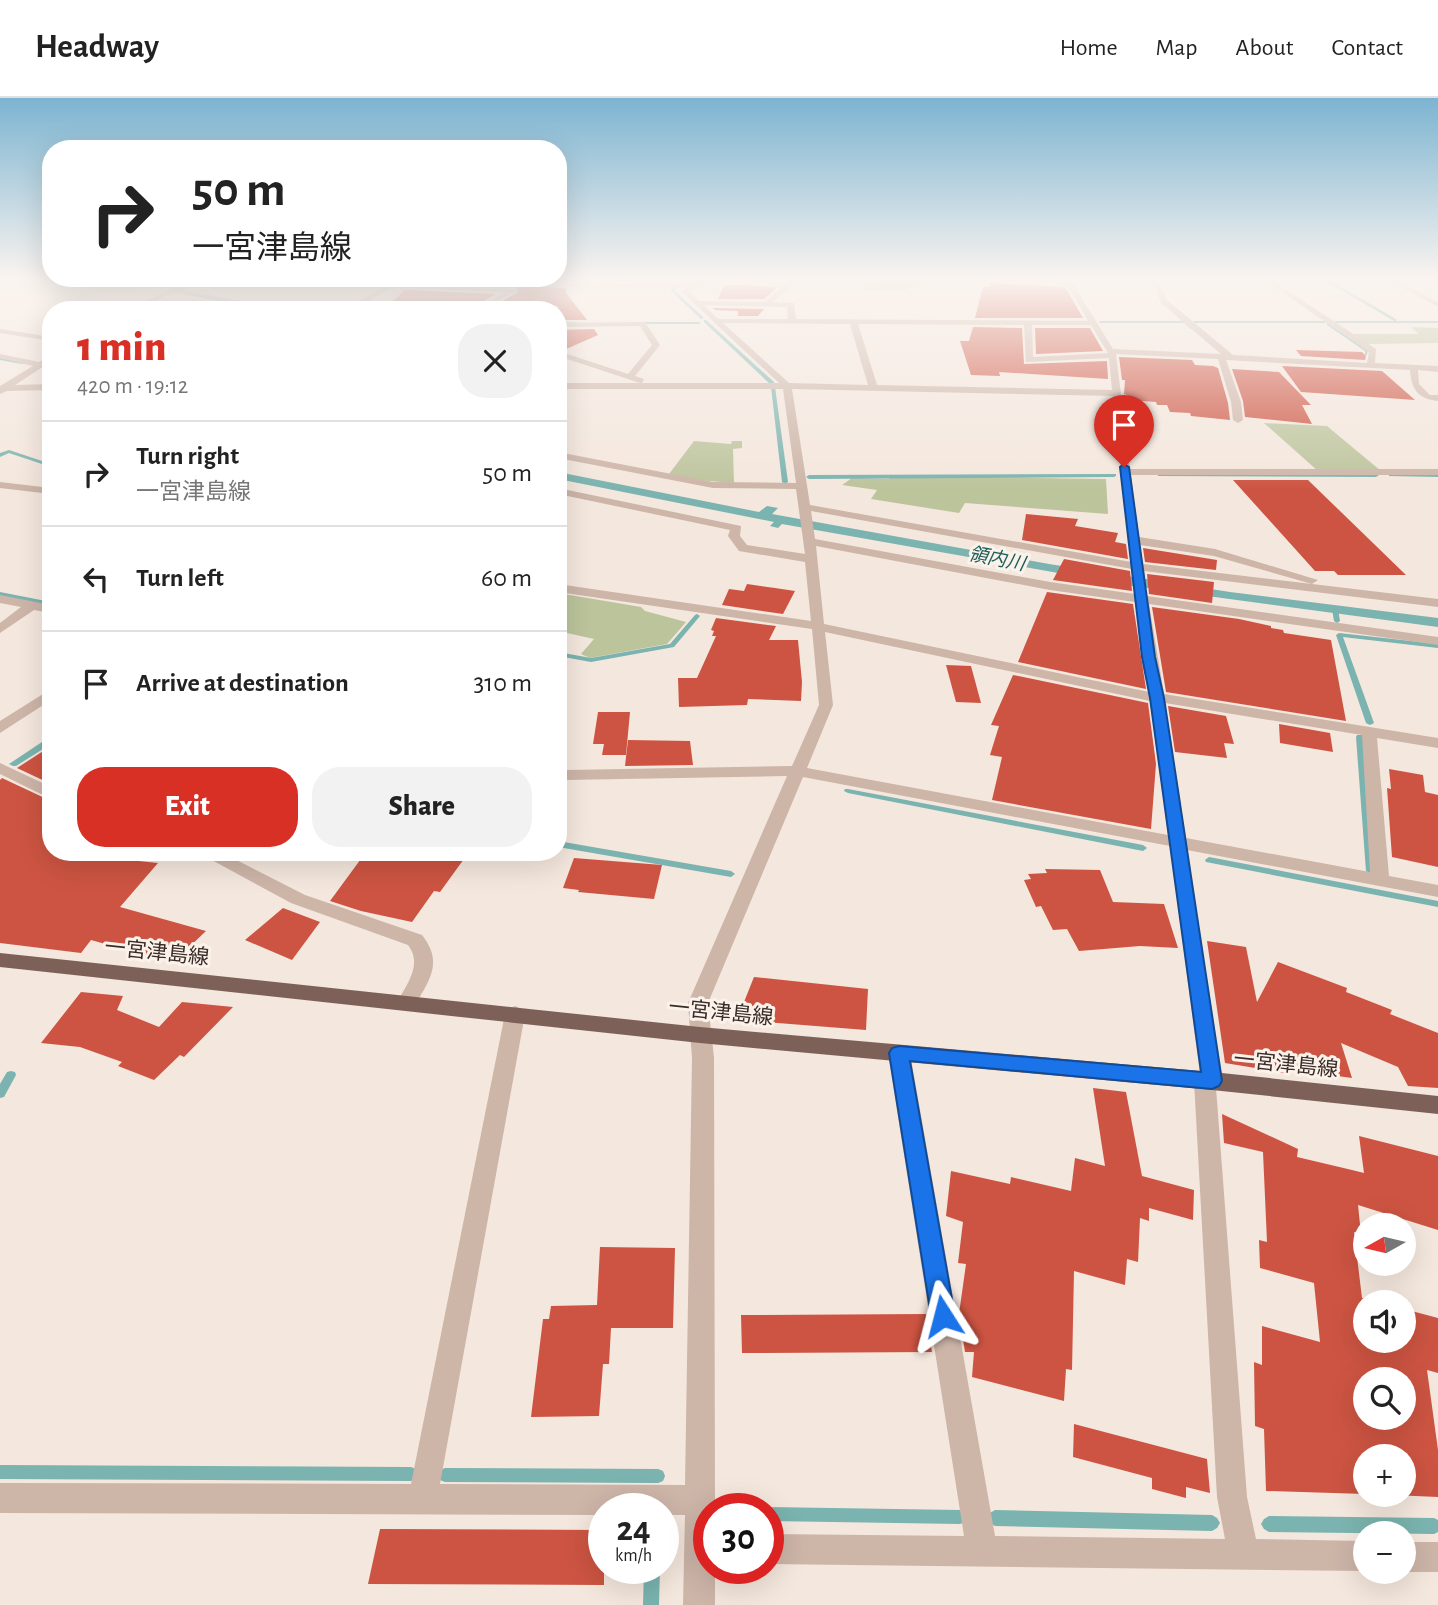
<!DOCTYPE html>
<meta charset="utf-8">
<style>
body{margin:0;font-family:"Alegreya Sans","Noto Sans JP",sans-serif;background:#f2f2f2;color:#222;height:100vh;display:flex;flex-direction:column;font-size:26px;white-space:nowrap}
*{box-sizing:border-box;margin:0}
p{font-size:23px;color:#767676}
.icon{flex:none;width:38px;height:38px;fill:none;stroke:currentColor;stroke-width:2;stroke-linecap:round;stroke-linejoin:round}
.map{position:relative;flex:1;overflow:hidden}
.panel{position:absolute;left:42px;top:203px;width:525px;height:560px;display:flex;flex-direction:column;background:#fff;border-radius:28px;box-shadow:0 7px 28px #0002}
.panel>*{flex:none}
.top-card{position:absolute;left:42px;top:42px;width:525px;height:147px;border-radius:28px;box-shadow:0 7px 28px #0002;background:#fff;color:#222;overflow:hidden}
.needle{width:46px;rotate:262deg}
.fabs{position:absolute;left:1353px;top:1115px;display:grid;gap:14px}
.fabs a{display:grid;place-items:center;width:63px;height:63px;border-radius:50%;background:#fff;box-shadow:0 7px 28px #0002;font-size:35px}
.speed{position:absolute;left:588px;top:1395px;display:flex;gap:14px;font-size:35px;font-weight:700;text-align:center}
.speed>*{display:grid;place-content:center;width:91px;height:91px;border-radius:50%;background:#fff;box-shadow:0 7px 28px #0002;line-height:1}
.speed small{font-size:18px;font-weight:400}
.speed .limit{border:10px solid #d22;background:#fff;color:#111}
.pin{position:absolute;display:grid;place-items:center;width:60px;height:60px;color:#fff;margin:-72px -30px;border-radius:50% 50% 50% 0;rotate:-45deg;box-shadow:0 0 7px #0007}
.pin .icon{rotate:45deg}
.me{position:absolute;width:77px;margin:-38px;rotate:351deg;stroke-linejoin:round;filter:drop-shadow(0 0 5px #0008)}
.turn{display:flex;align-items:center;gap:24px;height:147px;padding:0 35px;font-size:32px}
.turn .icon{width:91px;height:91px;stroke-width:2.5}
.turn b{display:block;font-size:49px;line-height:60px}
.round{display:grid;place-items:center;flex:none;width:74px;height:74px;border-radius:28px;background:#f2f2f2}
.headline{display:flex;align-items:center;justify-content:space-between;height:119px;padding:0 35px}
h1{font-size:42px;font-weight:800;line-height:52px;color:#d93025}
.action{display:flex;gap:14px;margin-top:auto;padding:14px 35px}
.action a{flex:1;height:80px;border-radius:28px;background:#d93025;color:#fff;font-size:28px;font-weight:800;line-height:80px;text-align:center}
.action a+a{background:#f2f2f2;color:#222}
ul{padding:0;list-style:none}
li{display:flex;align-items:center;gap:21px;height:105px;padding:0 35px;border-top:2px solid #e0e0e0}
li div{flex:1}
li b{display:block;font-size:26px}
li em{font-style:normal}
header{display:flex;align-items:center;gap:42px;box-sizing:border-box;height:98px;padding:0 35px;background:#fff;border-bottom:2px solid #e0e0e0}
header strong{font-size:33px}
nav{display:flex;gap:38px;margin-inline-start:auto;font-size:24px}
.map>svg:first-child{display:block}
.green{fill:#bcc49c}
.water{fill:#7ab3af}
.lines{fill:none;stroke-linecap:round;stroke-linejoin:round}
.stream{fill:#7ab3af;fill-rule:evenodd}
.building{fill:#cd5442;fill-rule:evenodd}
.minor{fill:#cdb5a8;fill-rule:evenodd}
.major{fill:#7d6159;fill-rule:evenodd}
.route{fill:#1a73e8;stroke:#114b97;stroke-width:2}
.labels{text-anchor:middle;stroke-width:6;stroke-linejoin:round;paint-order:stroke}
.far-water-label{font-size:19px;font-style:italic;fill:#1b5e5b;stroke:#fbf2ea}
.street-label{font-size:21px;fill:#3a2c29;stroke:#fbf2ea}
</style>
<header>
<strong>Headway</strong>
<nav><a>Home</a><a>Map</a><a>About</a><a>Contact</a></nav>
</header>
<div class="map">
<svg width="1438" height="1507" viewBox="0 0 1438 1507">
<rect width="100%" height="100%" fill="#f4e7dd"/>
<!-- green -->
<g class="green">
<polygon points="116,181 157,181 131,195 94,193"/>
<polygon points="899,181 933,181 904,192 865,192 861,185"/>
<polygon points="1411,229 1438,230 1438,245 1365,246 1350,236 1419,236"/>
<polygon points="1264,325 1327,328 1381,373 1318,373"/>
<polygon points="694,343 731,346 732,343 742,343 742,350 733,351 734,385 697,382 669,376"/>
<polygon points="888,378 1106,381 1108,416 965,405 959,415 871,401 877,392 842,387 852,380 889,381"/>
<polygon points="558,495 641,509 645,513 686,524 667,546 590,560 581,556 594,541 558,533 558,519 562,514 558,512"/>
</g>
<!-- water -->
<polygon class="water" points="558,374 759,414 767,408 778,410 772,416 1049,466 1230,494 1438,520 1438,529 1126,487 782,426 778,430 770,428 774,424 558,381"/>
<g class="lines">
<!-- stream -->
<g class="stream">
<polygon points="198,181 202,181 182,192 179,191"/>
<polygon points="690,181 694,181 685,186 682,185"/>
<polygon points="1323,181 1327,181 1396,221 1396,223 1438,223 1438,225 1334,225 1335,223 1394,223"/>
<polygon points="678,187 681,188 674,192 703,219 703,221 701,221 671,193 671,191"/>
<polygon points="185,194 230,203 232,204 230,205 184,196"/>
<polygon points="257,208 273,211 275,212 256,210"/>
<polygon points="558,218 563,224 584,225 561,226 558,222"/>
<polygon points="704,222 706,222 774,284 774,286 770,286 704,224"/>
<polygon points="1100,223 1185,223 1194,230 1191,231 1184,225 1099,225"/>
<polygon points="1194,223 1325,223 1327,224 1325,225 1193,225"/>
<polygon points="634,224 699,224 701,225 699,226 633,226"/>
<polygon points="1327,225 1329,225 1368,252 1367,257 1365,257 1365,253 1327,227"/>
<polygon points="0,260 22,264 24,265 22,266 0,262"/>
<polygon points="773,288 775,289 788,384 785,386 782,384 771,289"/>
<polygon points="9,352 51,366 51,369 9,355 0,359 0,355"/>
<polygon points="1160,375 1376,375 1379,377 1376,379 1158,378 1158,376"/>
<polygon points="1391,375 1438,375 1438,379 1389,378 1389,376"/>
<polygon points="1116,376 1116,378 1114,379 809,381 806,379 809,377"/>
<polygon points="0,494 51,504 51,508 0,498"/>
<polygon points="1335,509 1338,511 1340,523 1337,525 1334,523 1332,511"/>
<polygon points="697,516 700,518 674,549 591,564 558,558 558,554 591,560 670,546 695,517"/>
<polygon points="1339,535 1438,546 1438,550 1343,539 1374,625 1370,627 1366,625 1336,537"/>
<polygon points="1357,637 1363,637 1364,639 1374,773 1370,776 1366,773 1356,639"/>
<polygon points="48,640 51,640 51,646 16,668 13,668 9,666"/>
<polygon points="845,691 848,691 1143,747 1147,750 1143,753 848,695 844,693"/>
<polygon points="558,743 731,773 735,776 731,779 558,749"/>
<polygon points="1209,759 1438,803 1438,809 1206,764 1205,762"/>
<polygon points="11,973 15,974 16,977 4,999 0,1000 0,986 7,974"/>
<polygon points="0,1367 411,1369 416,1371 418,1376 416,1381 411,1383 0,1381"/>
<polygon points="445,1370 658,1371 663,1373 665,1378 663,1383 658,1385 445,1384 440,1382 438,1377 440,1372"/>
<polygon points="768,1409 960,1412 965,1414 967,1419 965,1424 960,1426 768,1423 768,1410 763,1410"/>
<polygon points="995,1412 1212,1417 1217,1420 1220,1425 1217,1430 1212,1433 995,1428 990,1425 987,1420 990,1415"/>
<polygon points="1269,1418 1434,1420 1438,1422 1438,1434 1434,1436 1269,1434 1264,1431 1261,1426 1264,1421"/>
<polygon points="644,1470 660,1470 659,1507 643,1507"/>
</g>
</g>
<!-- building -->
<g class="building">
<polygon points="419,181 493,181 489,187 566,190 566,195 587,222 558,222 558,208 489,211 518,194 517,189 414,185"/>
<polygon points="989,185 1065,189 1083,220 975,220 983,189 989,189"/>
<polygon points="724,187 740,187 778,189 764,201 718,201"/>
<polygon points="405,192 496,196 471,210 418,207 424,203 393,203"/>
<polygon points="713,210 764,211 758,218 738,218 738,213 715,212"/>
<polygon points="973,229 1022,230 1024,266 1107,263 1108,281 999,274 1000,278 971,277 960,243 969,243"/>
<polygon points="1035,230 1090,230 1103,253 1036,256"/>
<polygon points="594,231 598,237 564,252 558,251 558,232"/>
<polygon points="1296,252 1362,254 1366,258 1365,262 1301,258"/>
<polygon points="1119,259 1192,262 1195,267 1213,268 1218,270 1228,305 1230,322 1191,318 1190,315 1170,314 1167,307 1157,307 1156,304 1130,302 1130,298 1124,296 1125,282 1122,282"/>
<polygon points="1282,268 1382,273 1415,302 1301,294"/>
<polygon points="1232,271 1279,274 1311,307 1302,307 1312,326 1245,319 1243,303"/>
<polygon points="1233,382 1308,382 1406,477 1338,477 1334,473 1315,473"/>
<polygon points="1026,416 1078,421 1075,428 1118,435 1115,444 1126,446 1128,461 1022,442"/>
<polygon points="1143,450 1217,462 1216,472 1145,464"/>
<polygon points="1064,461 1130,473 1132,493 1053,482"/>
<polygon points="1147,476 1214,484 1212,505 1149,496"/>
<polygon points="747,486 775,490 795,493 783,516 722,507 729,491 744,493"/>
<polygon points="1047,494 1133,506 1146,591 1018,564"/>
<polygon points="1152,509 1239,521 1271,528 1271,530 1283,532 1284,535 1331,542 1346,623 1166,594"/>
<polygon points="716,520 776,528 769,542 798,542 802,584 801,603 748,601 747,607 679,609 678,580 697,580 716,538 712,538 714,533 711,532"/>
<polygon points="946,567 971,568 981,605 956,604"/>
<polygon points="1013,577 1148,605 1156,666 1151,731 992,702 1002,659 990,657 999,628 991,627"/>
<polygon points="1168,608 1226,618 1234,646 1224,645 1227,660 1175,654"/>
<polygon points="598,614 630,614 626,657 602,657 604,646 593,646"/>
<polygon points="1279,626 1330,635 1333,654 1280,645"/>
<polygon points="628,642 690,643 693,667 625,668"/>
<polygon points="51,648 51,686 17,670"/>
<polygon points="1389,671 1423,677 1425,694 1438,697 1438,769 1392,759 1387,690 1391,691"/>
<polygon points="2,680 51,703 51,754 158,765 120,809 206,833 185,853 159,846 148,858 91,842 81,855 0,845 0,682"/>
<polygon points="366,754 469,754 440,794 434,793 412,824 361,813 330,803"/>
<polygon points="574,760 662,767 654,801 578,794 579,792 563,790"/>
<polygon points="1045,771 1100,772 1113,804 1164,806 1178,850 1140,848 1079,853 1067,831 1053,832 1041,808 1036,809 1024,782 1031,781 1028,776 1047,775"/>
<polygon points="283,810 320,824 292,862 245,842"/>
<polygon points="1207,843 1246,849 1257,904 1278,864 1347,890 1346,894 1392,912 1390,916 1438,935 1438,990 1408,988 1398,969 1341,945 1352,980 1286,971 1286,975 1225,965"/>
<polygon points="754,879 868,891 866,932 741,922 744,904"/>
<polygon points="81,894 123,898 117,912 159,929 182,904 233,909 184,959 180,957 154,982 118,968 122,964 80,949 41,945"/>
<polygon points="1093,990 1126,994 1142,1078 1194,1092 1193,1122 1149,1110 1149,1123 1140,1120 1138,1164 1127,1161 1125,1187 1074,1173 1072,1272 1066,1271 1064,1303 972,1279 974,1254 965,1254 959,1216 966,1166 958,1165 963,1124 946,1118 951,1073 1010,1086 1011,1079 1071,1093 1075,1060 1105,1068"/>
<path d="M 1222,1016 L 1298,1051 L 1297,1059 L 1352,1072 L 1364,1075 L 1359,1038 L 1438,1058 L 1438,1132 L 1358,1107 L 1361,1136 L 1354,1134 L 1362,1200 L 1376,1204 L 1365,1204 L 1365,1242 L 1404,1242 L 1404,1211 L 1438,1220 L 1438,1275 L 1427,1272 L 1438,1352 L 1438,1399 L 1370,1396 L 1404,1396 L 1404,1358 L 1365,1358 L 1365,1396 L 1266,1393 L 1264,1331 L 1255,1328 L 1254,1264 L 1262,1267 L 1262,1228 L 1320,1244 L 1314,1185 L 1260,1170 L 1259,1142 L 1267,1144 L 1263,1054 L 1224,1045 ZM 1365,1281 L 1404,1281 L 1404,1320 L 1365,1320 Z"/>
<polygon points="600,1149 675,1150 673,1230 611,1230 609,1266 603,1266 599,1318 531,1319 543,1221 549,1221 551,1208 597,1207"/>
<polygon points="926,1216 932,1254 742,1255 741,1217"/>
<polygon points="1074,1326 1207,1361 1210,1395 1186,1389 1186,1400 1152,1391 1152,1380 1073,1359"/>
<polygon points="380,1431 604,1432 604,1487 368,1486"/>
</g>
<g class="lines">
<!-- minor -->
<g class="minor">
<path d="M 188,181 L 196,181 L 179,191 L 286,212 C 249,212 214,197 177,195 C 162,194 148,212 132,212 Z"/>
<polygon points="232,181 517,192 482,212 473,212 506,194 391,189 354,212 345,212 382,189"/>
<path d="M 699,181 L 707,181 L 688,193 L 699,203 L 765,204 L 791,181 L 798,181 L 773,204 L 794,205 L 796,221 L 1088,223 L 1064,181 L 1070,181 L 1113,251 L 1221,256 L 1161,205 L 1156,191 L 1146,181 L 1153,181 L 1162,190 L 1167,202 L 1233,257 L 1367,265 L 1369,254 L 1263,181 L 1270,181 L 1376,251 L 1375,265 L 1438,268 L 1438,274 L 1418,272 L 1419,286 L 1430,297 L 1438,297 L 1438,303 C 1418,301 1411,291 1410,272 L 1226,262 L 1241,304 L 1243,322 L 1238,325 L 1233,322 L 1231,304 L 1218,261 L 1116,256 L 1130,371 L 1438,371 L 1438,377 L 1131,377 L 1139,439 L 1215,451 L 1318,482 L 1312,486 L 1214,458 L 1140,447 L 1143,466 L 1438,501 L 1438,509 L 1144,473 L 1147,498 L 1438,539 L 1438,547 L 1149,506 L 1164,596 L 1438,640 L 1438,650 L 1377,640 L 1389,778 L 1438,787 L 1438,799 L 1187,752 L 1223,983 L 1216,990 L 1247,1399 L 1256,1441 L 1365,1443 L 1365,1473 L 768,1466 L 768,1436 L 964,1438 L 888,955 L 891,949 L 899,947 L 907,949 L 910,955 L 995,1438 L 1225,1441 L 1217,1399 L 1194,983 L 1200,976 L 1170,748 L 803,679 L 708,905 L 714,960 L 715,1410 L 709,1410 L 709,1470 L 715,1470 L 715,1507 L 683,1507 L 685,1417 L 663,1417 L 663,1410 L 604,1410 L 604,1417 L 0,1415 L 0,1385 L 411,1386 L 505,916 L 508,911 L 515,908 L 522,911 L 525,916 L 440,1386 L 685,1387 L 692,960 L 688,905 L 787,678 L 565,682 L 558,680 L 558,669 L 567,672 L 792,668 L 819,607 L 812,531 L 558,494 L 558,486 L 811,523 L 805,464 L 739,453 L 728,438 L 730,432 L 558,396 L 558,390 L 741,428 L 740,438 L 747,447 L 805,456 L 796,391 L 713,390 L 558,360 L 558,354 L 713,384 L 796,385 L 783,291 L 558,291 L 558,285 L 640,285 L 558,258 L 558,253 L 628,276 L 652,247 L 640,228 L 558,229 L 558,225 L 645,224 L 660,247 L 635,278 L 644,281 L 642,285 L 779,285 L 682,194 L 684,190 L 518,187 L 691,186 ZM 704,207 L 787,209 L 788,221 L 718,221 ZM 723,225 L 850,226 L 868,287 L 789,285 ZM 858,226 L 1024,227 L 1026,264 L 1109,260 L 1112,292 L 877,287 ZM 1032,227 L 1091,227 L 1108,255 L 1033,259 ZM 792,291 L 1113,298 L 1131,464 L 810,407 ZM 811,413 L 1132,471 L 1135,496 L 1050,484 L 815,441 ZM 816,448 L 1050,492 L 1135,504 L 1149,594 L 824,526 ZM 825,534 L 1150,603 L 1168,737 L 807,670 L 833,607 ZM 1165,605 L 1362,637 L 1370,774 L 1186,740 Z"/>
<polygon points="1386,181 1394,181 1438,204 1438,209"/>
<polygon points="0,231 51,239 51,243 0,235"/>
<polygon points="0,256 39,264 51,258 47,270 41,270 15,287 51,286 51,292 7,293 0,296 0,288 33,268 0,260"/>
<polygon points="0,384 51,390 51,396 0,390"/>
<polygon points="0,497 51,507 51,515 34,512 0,535 0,525 21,509 0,505"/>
<polygon points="51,591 51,602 0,635 0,623"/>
<polygon points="0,665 51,689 51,701 0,676"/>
<path d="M 197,754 L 221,754 L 305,797 L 422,837 C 444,865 429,882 414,909 L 407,911 L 400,909 L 397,904 C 407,886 423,866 408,847 L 291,805 Z"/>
<polygon points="1404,1444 1438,1444 1438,1474 1402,1474"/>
</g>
<!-- major -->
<polygon class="major" points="0,855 700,929 1212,974 1438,998 1438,1016 1212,992 700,945 0,869"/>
</g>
<!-- sky -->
<linearGradient id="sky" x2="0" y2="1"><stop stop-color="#7cb4d1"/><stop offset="0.46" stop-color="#faf4f0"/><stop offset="1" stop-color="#faf4f0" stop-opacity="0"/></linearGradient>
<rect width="1438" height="392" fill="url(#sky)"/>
<!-- route -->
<polygon class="route" points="1124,366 1129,369 1155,559 1164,600 1222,983 1219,988 1212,991 910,963 955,1218 951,1226 943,1229 934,1226 931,1218 889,955 892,950 899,948 1201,974 1150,600 1142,559 1120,369"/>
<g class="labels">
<!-- far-water labels -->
<g class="far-water-label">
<text transform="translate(997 460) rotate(11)" y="7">領内川</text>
</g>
<!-- street labels -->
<g class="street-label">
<text transform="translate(157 854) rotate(6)" y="7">一宮津島線</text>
<text transform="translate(721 914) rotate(6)" y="7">一宮津島線</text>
<text transform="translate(1286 966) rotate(6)" y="7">一宮津島線</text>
</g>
</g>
</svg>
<div class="fabs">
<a><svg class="needle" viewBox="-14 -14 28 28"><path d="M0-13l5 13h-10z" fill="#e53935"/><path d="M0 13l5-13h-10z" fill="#767676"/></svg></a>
<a><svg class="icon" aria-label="sound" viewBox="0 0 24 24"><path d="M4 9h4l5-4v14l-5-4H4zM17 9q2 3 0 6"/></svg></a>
<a><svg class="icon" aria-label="search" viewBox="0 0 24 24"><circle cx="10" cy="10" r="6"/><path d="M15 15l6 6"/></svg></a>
<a>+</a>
<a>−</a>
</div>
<div class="speed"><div>24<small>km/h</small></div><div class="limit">30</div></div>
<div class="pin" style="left:1124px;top:369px;background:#d93025"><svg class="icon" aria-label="arrive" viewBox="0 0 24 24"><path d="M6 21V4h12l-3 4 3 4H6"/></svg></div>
<svg class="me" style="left:943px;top:1218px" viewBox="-20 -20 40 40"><path d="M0-17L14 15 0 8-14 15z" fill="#1a73e8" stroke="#fff" stroke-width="4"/></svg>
<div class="top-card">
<div class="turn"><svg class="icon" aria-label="right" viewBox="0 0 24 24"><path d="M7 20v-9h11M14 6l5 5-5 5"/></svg><div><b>50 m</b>一宮津島線</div></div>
</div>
<section class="panel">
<div class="headline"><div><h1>1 min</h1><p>420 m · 19:12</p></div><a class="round"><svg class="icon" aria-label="close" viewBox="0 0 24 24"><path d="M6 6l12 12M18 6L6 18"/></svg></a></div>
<ul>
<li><svg class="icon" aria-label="right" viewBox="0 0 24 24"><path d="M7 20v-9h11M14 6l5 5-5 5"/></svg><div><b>Turn right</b><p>一宮津島線</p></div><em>50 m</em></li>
<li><svg class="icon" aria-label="left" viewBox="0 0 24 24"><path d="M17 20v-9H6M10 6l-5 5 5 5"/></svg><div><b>Turn left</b></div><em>60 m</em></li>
<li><svg class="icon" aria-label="arrive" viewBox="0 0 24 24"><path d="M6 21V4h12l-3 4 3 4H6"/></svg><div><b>Arrive at destination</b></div><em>310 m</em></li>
</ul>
<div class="action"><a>Exit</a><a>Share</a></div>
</section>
</div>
